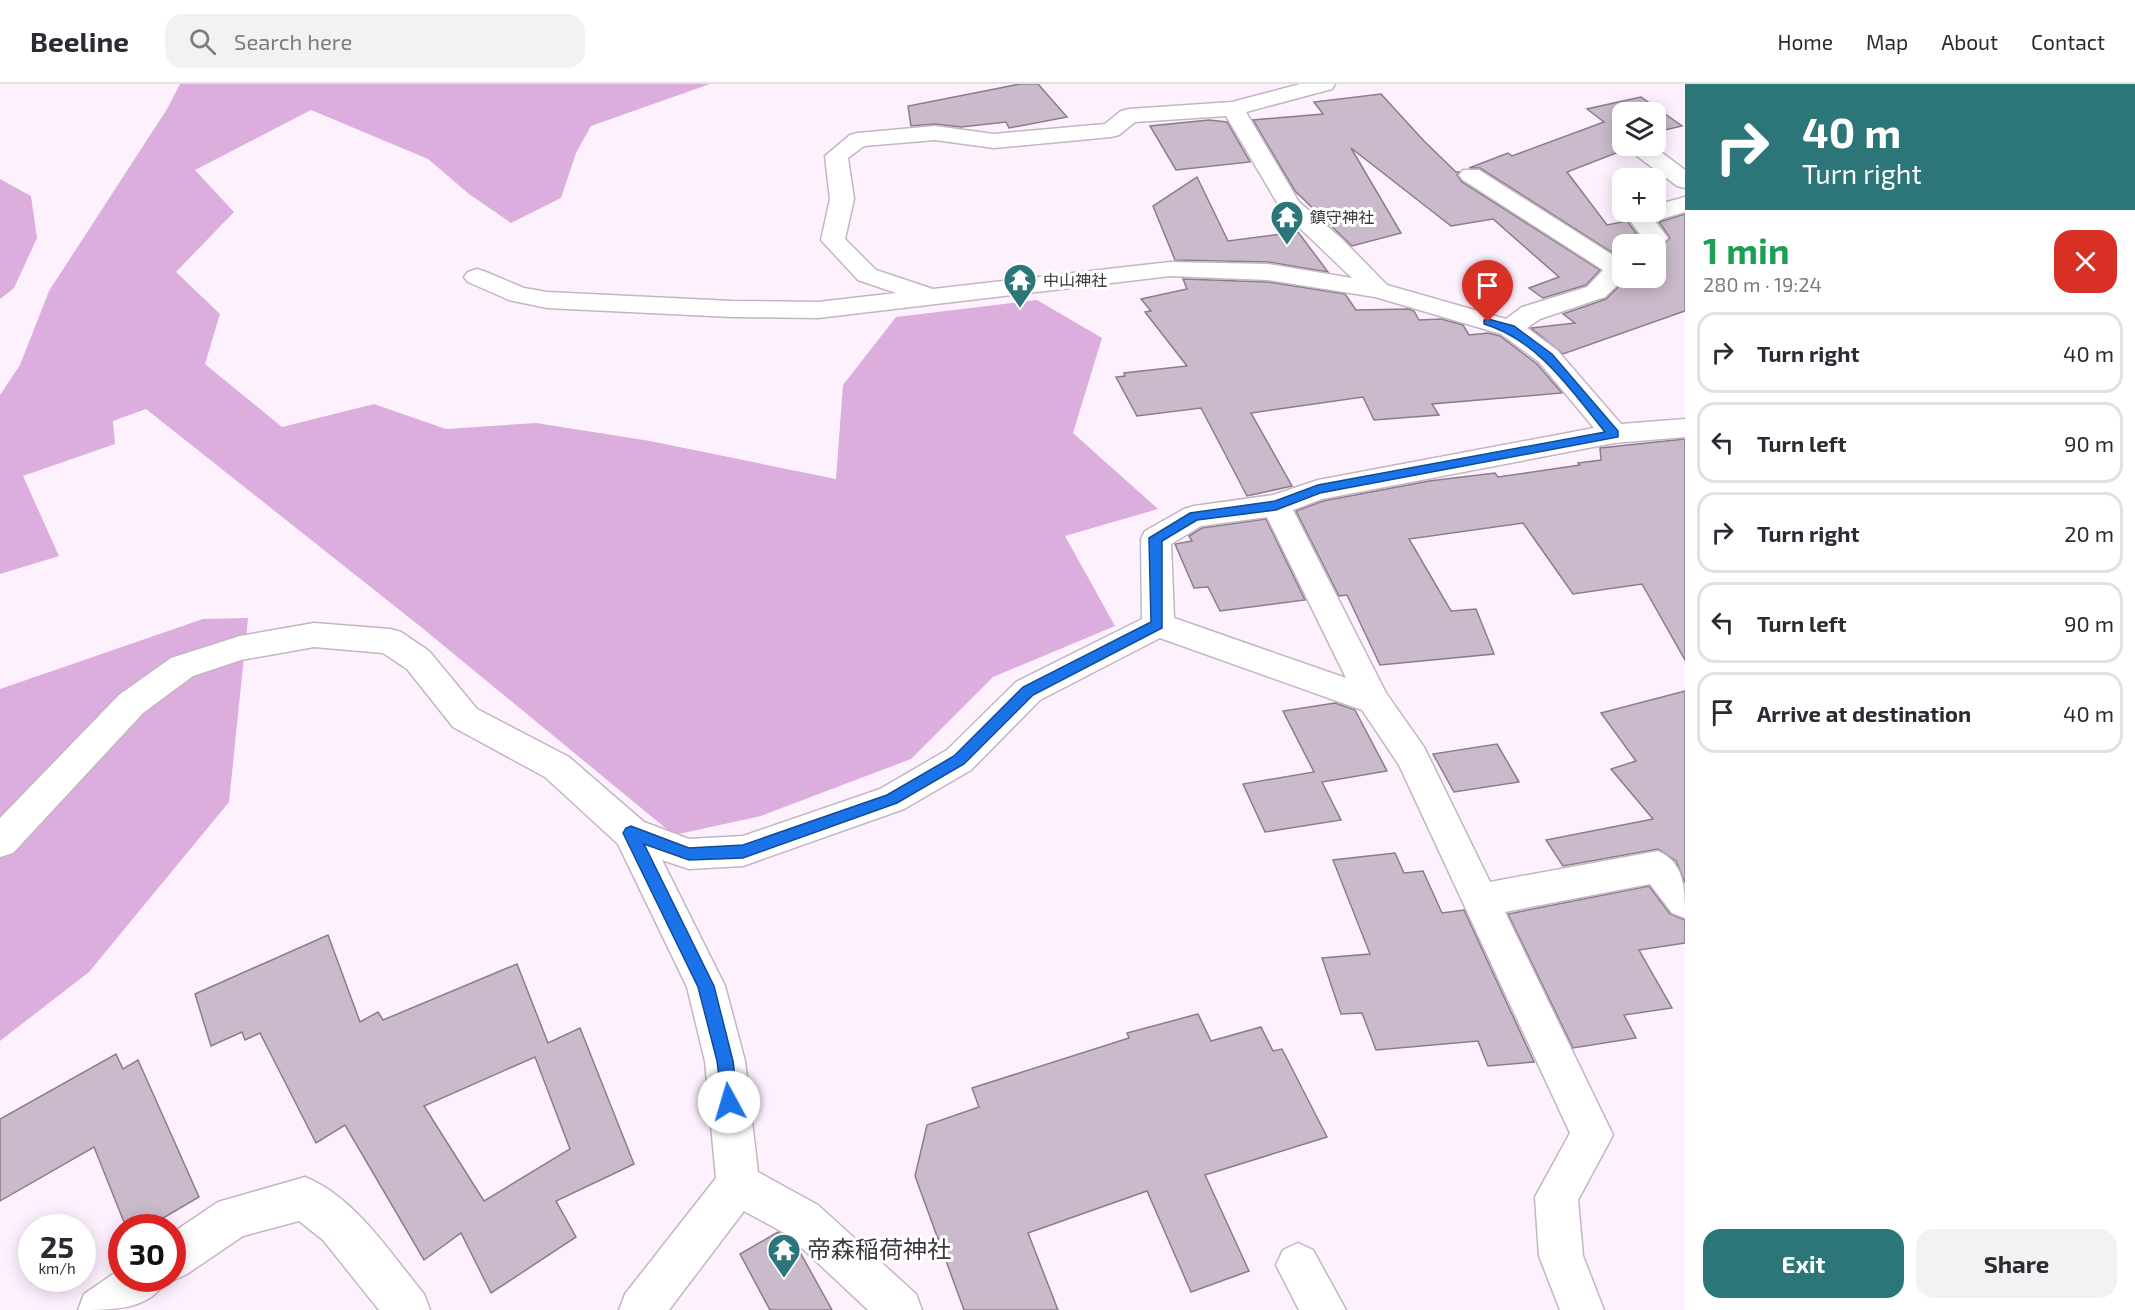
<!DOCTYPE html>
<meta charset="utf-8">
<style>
body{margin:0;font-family:"Exo 2","Noto Sans JP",sans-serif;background:#f2f2f3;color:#2b2b33;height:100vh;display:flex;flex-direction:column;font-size:22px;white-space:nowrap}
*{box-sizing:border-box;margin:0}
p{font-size:20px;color:#7c7c81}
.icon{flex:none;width:33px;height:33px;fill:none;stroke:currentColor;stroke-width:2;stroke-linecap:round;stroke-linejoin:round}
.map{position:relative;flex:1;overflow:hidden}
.panel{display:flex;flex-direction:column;background:#fff;width:450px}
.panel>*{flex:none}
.top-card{background:#2c767a;color:#fff;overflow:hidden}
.fabs{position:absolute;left:1612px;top:18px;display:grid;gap:12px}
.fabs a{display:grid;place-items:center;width:54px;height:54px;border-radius:12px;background:#fff;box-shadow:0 3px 15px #0003;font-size:30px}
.speed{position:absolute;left:18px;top:1130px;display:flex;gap:12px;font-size:30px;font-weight:700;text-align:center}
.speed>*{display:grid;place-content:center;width:78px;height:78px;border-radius:50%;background:#fff;box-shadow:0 3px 15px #0003;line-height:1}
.speed small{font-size:15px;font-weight:400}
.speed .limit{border:9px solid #d22;background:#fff;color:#111}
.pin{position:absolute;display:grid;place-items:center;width:51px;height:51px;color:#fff;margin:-62px -26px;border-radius:50% 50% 50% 0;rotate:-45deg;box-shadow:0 0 6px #0007}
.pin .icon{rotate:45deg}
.me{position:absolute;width:66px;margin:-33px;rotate:354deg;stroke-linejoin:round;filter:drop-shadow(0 0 4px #0008)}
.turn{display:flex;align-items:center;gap:21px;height:126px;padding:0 18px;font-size:27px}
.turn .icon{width:78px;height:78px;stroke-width:2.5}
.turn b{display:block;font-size:42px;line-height:51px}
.round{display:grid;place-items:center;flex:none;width:63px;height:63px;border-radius:18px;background:#f2f2f3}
.summary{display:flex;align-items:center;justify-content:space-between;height:102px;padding:0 18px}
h1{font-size:36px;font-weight:700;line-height:45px;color:#1e9e55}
.primary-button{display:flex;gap:12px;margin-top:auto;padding:12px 18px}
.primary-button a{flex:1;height:69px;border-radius:18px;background:#2c767a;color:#fff;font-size:24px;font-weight:700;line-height:69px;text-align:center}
.primary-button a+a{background:#f2f2f3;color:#2b2b33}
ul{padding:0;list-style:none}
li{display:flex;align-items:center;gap:18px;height:81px;margin:0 12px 9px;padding:0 6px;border:3px solid #e1e1e2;border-radius:18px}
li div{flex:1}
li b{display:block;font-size:22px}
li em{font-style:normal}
header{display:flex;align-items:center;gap:36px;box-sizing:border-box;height:84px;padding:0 30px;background:#fff;border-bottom:2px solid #e1e1e2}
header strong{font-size:28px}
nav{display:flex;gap:33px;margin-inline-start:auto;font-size:21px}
.search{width:420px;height:54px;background:#f2f2f3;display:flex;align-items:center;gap:15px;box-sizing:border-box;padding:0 21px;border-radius:18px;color:#7c7c81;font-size:22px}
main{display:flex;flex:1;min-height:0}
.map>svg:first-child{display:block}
.forest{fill:#dcaedd}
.building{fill:#cabacb;stroke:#8b7c8b;stroke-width:1.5;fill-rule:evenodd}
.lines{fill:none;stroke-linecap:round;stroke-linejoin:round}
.minor-casing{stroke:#c4b4c4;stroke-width:3}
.minor{fill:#fff;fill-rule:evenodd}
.route{fill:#1a73e8;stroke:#114b97;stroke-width:1.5}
.labels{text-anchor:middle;stroke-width:6;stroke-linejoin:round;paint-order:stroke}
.far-poi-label{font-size:16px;fill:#3d363d;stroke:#fff;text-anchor:start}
.near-poi-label{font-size:24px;fill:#3d363d;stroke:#fff;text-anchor:start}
</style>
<header>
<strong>Beeline</strong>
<div class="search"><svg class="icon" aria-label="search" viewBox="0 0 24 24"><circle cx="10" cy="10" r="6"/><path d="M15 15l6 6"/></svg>Search here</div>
<nav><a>Home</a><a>Map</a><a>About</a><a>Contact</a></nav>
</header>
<main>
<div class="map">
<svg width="1685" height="1226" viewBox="0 0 1685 1226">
<rect width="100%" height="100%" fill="#fef1fe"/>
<!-- forest -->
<g class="forest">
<polygon points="180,0 710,0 591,42 576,69 561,114 511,139 469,110 428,75 311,26 195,86 234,128 176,188 220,230 205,280 282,343 374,320 446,345 536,339 650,357 836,395 843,301 896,233 1037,216 1102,254 1073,349 1158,425 1065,452 1115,542 993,593 911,675 761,732 674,751 421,543 146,325 113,337 115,360 23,392 59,472 0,490 0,311 20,281 49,207 167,25"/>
<polygon points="0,95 31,112 37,154 14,204 0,215"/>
<polygon points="248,534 229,718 89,888 0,957 0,605 203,535"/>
</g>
<!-- building -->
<g class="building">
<polygon points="1020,0 1038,0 1067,33 1009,44 1006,38 961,43 935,40 911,42 908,22"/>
<polygon points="1381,10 1424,57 1456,88 1459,88 1457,91 1462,98 1600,186 1586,201 1543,214 1529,204 1559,193 1493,135 1451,142 1351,64 1401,149 1352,162 1295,107 1253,36 1323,30 1314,18"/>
<polygon points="1641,13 1682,42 1656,48 1656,28 1623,28 1623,62 1634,62 1567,88 1607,141 1627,137 1639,153 1635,160 1623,160 1623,172 1619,173 1480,84 1469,84 1508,69 1512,72 1604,38 1587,25"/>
<polygon points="1209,36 1227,38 1250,78 1176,86 1150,42"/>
<polygon points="1197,93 1228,157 1298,148 1328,188 1268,178 1175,176 1153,122"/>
<polygon points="1685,130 1685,227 1563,270 1531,244 1575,239 1563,230 1606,215 1627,194 1656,194 1656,168 1670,154 1659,138"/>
<polygon points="1183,195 1268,198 1345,210 1356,226 1409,225 1414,227 1419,236 1441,235 1463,241 1469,251 1488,249 1500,252 1537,280 1562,309 1432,320 1439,331 1374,336 1363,313 1251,329 1292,402 1247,412 1201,324 1137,332 1116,293 1125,292 1124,289 1187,282 1145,228 1151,227 1141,215 1187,205"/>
<polygon points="1685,355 1685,576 1642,500 1573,510 1523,439 1409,455 1451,527 1476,525 1494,570 1380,581 1347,511 1339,512 1296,427 1323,417 1429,397 1495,389 1498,393 1580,381 1578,379 1601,376 1600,364"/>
<polygon points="1266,435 1305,516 1220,527 1208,503 1194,504 1175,460 1192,457 1189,452 1202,444"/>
<polygon points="1685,607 1685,799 1676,777 1658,765 1563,782 1546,756 1653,735 1611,685 1636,677 1601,629"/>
<polygon points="1335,619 1355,626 1387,687 1322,698 1341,736 1265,748 1243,700 1314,688 1283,627"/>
<polygon points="1497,660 1519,698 1454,708 1433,670"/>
<polygon points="1395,769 1404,789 1423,787 1442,829 1464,826 1534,978 1488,982 1478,957 1376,966 1362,929 1341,930 1322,874 1370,870 1333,776"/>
<polygon points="1649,802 1670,830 1685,836 1685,859 1639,866 1672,924 1624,931 1636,954 1573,964 1508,830"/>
<path d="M 328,851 L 360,938 L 378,928 L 383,936 L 517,880 L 548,959 L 580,944 L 634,1080 L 556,1117 L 576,1153 L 491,1209 L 461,1149 L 424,1176 L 345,1041 L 316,1059 L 260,949 L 245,956 L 242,948 L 211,962 L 195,910 ZM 535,973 L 570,1065 L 484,1117 L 424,1022 Z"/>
<polygon points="1198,930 1211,957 1261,943 1273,967 1282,965 1327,1053 1205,1091 1249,1187 1191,1208 1147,1107 1028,1149 1058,1226 964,1226 915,1092 927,1041 979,1023 972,1004 1129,954 1127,949"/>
<polygon points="116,970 123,985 138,976 199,1113 148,1143 126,1143 94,1063 0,1117 0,1035"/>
<polygon points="778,1148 796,1161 832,1226 770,1226 740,1170"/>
</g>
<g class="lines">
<!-- minor casing -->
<g class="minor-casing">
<g id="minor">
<path d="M 1300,0 L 1335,0 L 1332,5 L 1246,28 L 1299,118 L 1342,155 L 1387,201 L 1506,235 L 1522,223 L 1587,203 L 1603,186 L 1463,96 L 1459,91 L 1463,86 L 1479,86 L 1619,175 L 1623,174 L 1625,194 L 1605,213 L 1540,235 L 1527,244 L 1557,266 L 1621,340 L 1685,335 L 1685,353 L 1614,359 L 1322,415 L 1293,426 L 1386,609 L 1424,663 L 1490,798 L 1658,767 C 1685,779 1685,805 1685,834 L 1672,829 L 1650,800 L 1505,828 L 1613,1051 L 1578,1116 L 1583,1172 L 1604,1226 L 1560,1226 L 1539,1172 L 1535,1113 L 1570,1049 L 1399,681 L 1362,626 L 1160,554 L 1040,616 L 971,686 L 904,725 L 743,782 L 689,785 L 662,776 L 725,902 L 745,977 L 758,1088 L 818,1121 L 916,1210 L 922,1226 L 868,1226 L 788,1151 L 744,1127 L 669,1226 L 619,1226 L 625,1210 L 716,1094 L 705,977 L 687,903 L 618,760 L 545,693 L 453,643 L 407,585 L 383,569 L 314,563 L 241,576 L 193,592 L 143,629 L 13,769 L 0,773 L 0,734 L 119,611 L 171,574 L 240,552 L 314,539 L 390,545 L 401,548 L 429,567 L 477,625 L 569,673 L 644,738 L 689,755 L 743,752 L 880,705 L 947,666 L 1016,598 L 1142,535 L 1141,455 L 1145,447 L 1184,425 L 1194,422 L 1273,411 L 1318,396 L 1594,344 L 1539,278 L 1501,250 L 1375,213 L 1268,196 L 1170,192 L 818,234 L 732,233 L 547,224 L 509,216 L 468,198 L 464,193 L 468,188 L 477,185 L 486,188 L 524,204 L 547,208 L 732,217 L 818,218 L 896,209 L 858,196 L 821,156 L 830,115 L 825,72 L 850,51 L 858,49 L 935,42 L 994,50 L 1105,40 L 1121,27 L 1129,25 L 1232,18 ZM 1226,32 L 1282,127 L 1352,194 L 1268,180 L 1170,178 L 933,205 L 876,186 L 845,155 L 854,115 L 848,74 L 864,62 L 935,56 L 994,64 L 1111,53 L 1119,51 L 1135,38 ZM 1267,433 L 1346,594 L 1174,534 L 1171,460 L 1201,442 Z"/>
<polygon points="1637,62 1653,62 1685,86 1685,104 1677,102 1637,72 1634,67"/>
<polygon points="1685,113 1685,128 1655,137 1668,154 1656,166 1656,160 1637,160 1642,153 1628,134 1632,129 1656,128 1656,121"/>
<path d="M 305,1093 C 356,1114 390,1169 424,1210 L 430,1226 L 379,1226 L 323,1156 L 299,1137 L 243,1152 L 187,1190 L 172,1197 L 167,1195 C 150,1226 115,1226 78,1226 L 84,1210 L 122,1184 L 122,1194 L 172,1194 L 172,1149 L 218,1118 Z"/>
<polygon points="1298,1159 1313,1166 1346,1226 1299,1226 1276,1181 1283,1166"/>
</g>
</g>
<!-- minor -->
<use href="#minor" class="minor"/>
</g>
<!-- route -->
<path class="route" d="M 1488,235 L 1514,242 L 1552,270 L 1618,347 L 1618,353 L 1320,409 L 1276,426 L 1197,436 L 1162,457 L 1162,544 L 1033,611 L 964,680 L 897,719 L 743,774 L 689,776 L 644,760 L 714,902 L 733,977 L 738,1018 L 735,1024 L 729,1027 L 723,1024 L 717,977 L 698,903 L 623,749 L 626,744 L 631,742 L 689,764 L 743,761 L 887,711 L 954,672 L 1023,603 L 1151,538 L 1149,454 L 1190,429 L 1275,417 L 1318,401 L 1605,348 C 1571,306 1538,256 1484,240 L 1484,236 Z"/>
<!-- icons -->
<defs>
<g id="temple-pin" transform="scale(1.725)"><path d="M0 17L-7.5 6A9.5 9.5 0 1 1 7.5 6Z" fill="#2c767a" stroke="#fff"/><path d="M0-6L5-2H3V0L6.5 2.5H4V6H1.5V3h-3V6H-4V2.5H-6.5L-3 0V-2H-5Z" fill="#fff"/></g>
</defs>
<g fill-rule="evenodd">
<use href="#temple-pin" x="1287" y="133"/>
<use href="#temple-pin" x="1020" y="196"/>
<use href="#temple-pin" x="784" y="1166"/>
</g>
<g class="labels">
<!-- far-poi labels -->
<g class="far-poi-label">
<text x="1310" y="139">鎮守神社</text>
<text x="1043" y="202">中山神社</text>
</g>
<!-- near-poi labels -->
<g class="near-poi-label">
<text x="807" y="1174">帝森稲荷神社</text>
</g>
</g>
</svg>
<div class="fabs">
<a><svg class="icon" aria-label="layers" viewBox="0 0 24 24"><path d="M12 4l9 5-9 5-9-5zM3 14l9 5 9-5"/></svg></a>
<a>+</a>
<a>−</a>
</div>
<div class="speed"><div>25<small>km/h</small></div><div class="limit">30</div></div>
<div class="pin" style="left:1488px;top:238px;background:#d93025"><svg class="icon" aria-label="arrive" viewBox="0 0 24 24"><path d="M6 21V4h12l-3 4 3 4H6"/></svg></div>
<svg class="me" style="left:729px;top:1018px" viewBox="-20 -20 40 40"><circle r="19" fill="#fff"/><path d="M0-13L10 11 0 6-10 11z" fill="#1a73e8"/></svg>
</div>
<section class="panel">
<div class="top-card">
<div class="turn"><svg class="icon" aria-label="right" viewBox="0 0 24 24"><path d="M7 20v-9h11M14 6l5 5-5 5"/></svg><div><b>40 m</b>Turn right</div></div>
</div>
<div class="summary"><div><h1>1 min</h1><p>280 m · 19:24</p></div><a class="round" style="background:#d93025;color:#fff"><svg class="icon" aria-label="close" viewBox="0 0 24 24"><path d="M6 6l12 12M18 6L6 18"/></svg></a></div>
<ul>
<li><svg class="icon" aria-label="right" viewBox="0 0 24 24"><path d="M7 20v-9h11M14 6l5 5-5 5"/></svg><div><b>Turn right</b></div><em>40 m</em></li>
<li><svg class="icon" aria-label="left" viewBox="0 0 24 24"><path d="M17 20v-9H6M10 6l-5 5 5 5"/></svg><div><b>Turn left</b></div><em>90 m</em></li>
<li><svg class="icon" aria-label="right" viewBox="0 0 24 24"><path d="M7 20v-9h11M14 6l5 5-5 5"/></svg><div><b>Turn right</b></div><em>20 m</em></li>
<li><svg class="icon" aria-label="left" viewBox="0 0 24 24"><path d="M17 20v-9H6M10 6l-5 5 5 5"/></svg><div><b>Turn left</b></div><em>90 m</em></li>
<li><svg class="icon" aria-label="arrive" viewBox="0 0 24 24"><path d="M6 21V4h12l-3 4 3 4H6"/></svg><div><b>Arrive at destination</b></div><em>40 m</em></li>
</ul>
<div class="primary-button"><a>Exit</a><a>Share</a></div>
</section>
</main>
